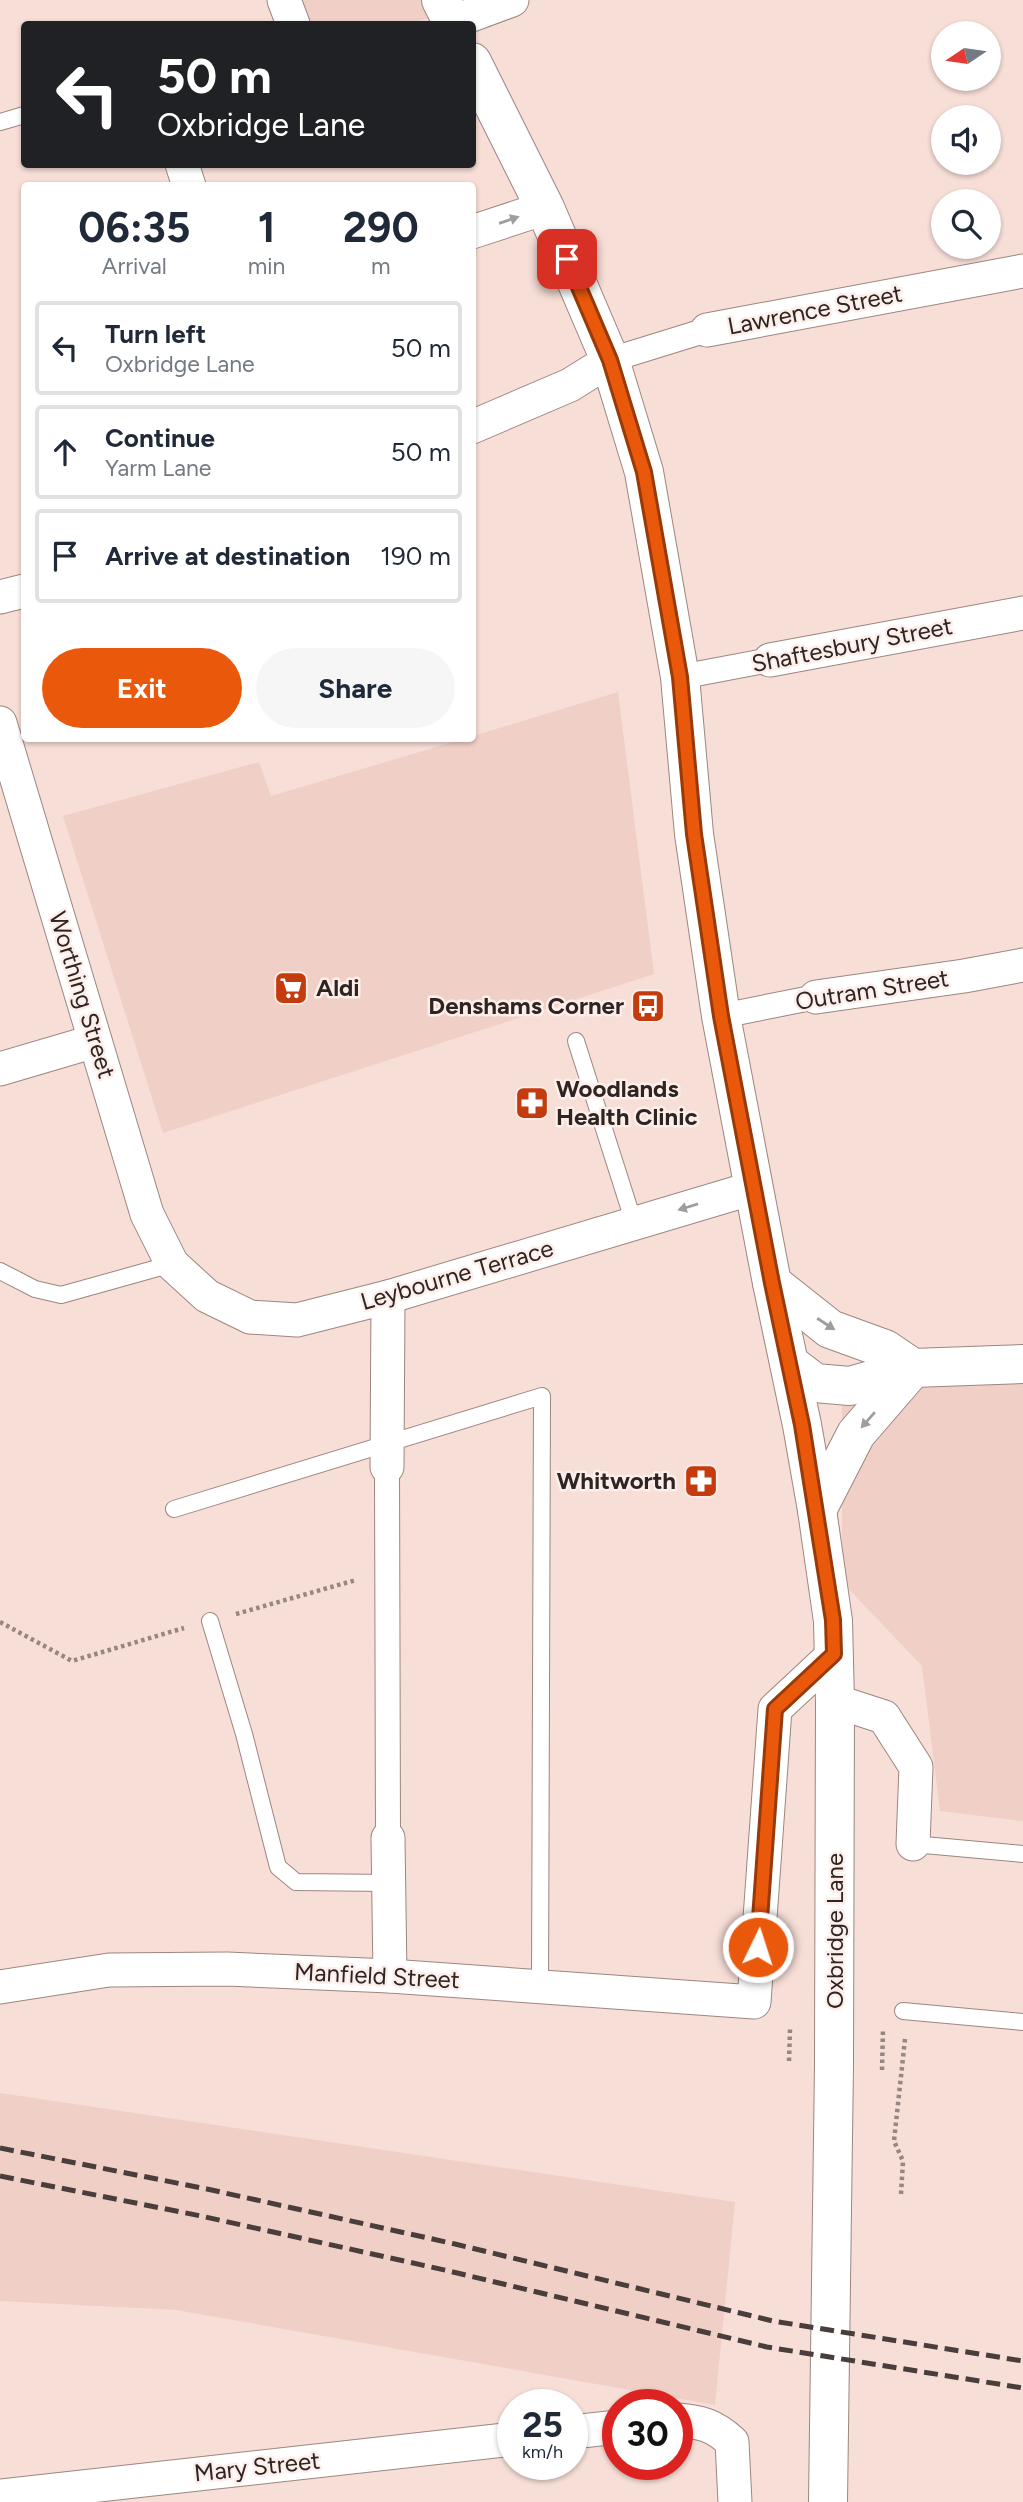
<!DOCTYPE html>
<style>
body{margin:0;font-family:Figtree,sans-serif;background:#f6f6f7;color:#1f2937;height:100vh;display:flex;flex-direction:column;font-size:26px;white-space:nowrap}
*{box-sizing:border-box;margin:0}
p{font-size:23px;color:#747a83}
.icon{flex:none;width:38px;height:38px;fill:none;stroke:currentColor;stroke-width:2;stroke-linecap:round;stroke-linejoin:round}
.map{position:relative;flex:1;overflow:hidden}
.details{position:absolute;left:21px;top:182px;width:455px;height:560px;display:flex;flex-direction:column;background:#fff;border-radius:7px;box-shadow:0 2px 5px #0004}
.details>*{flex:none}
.top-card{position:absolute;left:21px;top:21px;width:455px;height:147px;border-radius:7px;box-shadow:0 2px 5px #0004;background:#202124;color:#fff;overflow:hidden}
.needle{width:46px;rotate:257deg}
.buttons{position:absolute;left:931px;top:21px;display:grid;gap:14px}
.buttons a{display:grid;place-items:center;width:70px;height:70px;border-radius:50%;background:#fff;box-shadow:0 2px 5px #0004;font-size:35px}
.speed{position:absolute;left:497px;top:2389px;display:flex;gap:14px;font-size:35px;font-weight:700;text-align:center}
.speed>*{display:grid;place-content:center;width:91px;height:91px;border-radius:50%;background:#fff;box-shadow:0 2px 5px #0004;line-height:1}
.speed small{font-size:18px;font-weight:400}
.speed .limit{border:10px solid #d22;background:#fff;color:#111}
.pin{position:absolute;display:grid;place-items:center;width:60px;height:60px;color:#fff;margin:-30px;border-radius:14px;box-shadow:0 4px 10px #0006}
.me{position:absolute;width:77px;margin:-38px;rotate:4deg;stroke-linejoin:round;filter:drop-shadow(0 0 5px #0008)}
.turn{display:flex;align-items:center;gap:24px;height:147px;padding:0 21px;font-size:32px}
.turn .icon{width:91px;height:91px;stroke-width:2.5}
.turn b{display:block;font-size:49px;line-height:60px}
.eta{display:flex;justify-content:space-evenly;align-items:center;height:119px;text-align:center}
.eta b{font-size:42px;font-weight:700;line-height:49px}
.cta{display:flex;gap:14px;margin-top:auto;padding:14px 21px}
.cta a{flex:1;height:80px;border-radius:42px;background:#ea580c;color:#fff;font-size:28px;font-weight:700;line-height:80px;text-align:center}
.cta a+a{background:#f6f6f7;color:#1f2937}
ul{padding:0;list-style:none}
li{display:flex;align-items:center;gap:21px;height:94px;margin:0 14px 10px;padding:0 7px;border:4px solid #e0e1e3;border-radius:7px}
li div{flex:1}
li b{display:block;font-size:26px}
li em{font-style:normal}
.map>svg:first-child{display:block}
.built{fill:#f0d0c6}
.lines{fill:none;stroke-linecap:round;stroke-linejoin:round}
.service-casing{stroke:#9d8680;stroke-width:18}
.pedestrian-casing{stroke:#9d8680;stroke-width:26}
.minor-casing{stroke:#9d8680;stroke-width:35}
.tertiary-casing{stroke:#9d8680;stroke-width:40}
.path{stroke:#988682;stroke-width:4.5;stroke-dasharray:3.5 3.5;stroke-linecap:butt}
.service{stroke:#fff;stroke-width:16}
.pedestrian{stroke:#fff;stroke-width:24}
.minor{stroke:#fff;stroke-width:33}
.tertiary{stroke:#fff;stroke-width:38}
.rail{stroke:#493e3b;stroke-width:5;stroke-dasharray:14 7;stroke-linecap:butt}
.oneway{fill:#a19d9c}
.route-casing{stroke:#983908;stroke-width:18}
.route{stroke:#ea580c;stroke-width:12}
.labels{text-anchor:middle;stroke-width:5;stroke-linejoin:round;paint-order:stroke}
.street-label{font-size:24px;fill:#2e2523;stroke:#fdeeea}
.poi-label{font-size:24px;font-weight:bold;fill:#2e2523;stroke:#fdeeea;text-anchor:start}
</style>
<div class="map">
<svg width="1023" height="2502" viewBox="0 0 1023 2502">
<rect width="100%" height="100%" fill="#f7ded7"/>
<!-- built -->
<g class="built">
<polygon points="267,0 491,0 407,24 275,24"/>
<polygon points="618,692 654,974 163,1133 63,816 259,762 271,796 463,739 472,738 473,736"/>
<polygon points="977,1383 1023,1383 1023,1821 940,1811 922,1666 842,1582 842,1393"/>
<polygon points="0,2093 735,2202 715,2405 176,2310 0,2301"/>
</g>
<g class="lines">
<!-- service casing -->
<g class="service-casing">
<g id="service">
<polyline points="0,122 24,115"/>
<polyline points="576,1041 634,1223"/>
<polyline points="0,1271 35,1289 61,1295 172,1264"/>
<polyline points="174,1509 542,1396 540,1987"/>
<polyline points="210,1621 244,1734 278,1867 296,1882 389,1883"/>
<polyline points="913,1844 1023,1854"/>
<polyline points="903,2011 1023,2022"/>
</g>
</g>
<!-- pedestrian casing -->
<g class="pedestrian-casing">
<g id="pedestrian">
<polyline points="610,360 707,330"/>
<polyline points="680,677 770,660"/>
<polyline points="721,1016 816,997"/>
<polyline points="387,1467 388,1838"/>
</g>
</g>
<!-- minor casing -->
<g class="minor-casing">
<g id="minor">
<polyline points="284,0 293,24"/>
<polyline points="447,24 512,0"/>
<polyline points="182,164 189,186"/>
<polyline points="472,232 545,208"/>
<polyline points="707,330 1023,271"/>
<polyline points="472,427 570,385 610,360"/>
<polyline points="0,597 24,591"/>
<polyline points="770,660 1023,613"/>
<polyline points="0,723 147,1214 172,1264 207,1296 250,1317 297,1320 388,1297 753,1188"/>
<polyline points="816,997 964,976 1023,965"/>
<polyline points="0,1069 95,1041"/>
<polyline points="387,1467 388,1297"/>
<polyline points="835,1703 847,1705 884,1717 916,1767 913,1844"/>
<polyline points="388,1838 390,1976"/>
<polyline points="0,1987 109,1970 227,1969 390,1976 754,2002 775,1709 834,1654"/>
<path d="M 677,2420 C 701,2422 714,2425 732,2442 L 735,2502"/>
<polyline points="572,2432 618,2427"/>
<polyline points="0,2496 513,2439"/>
</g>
</g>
<!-- tertiary casing -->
<g class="tertiary-casing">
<g id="tertiary">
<polyline points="441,0 453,24"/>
<polyline points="472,62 545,208 610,360 644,472 680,677 694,834 721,1016 772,1283 802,1425 817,1510 833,1621 835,1703 834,2064 828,2502"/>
<polyline points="772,1283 830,1329 885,1349 913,1368"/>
<polyline points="790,1364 815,1383 850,1386 913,1368 1023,1364"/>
<polyline points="817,1510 856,1434 913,1368"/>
</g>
</g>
<!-- path -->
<g class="path">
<polyline points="236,1614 356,1580"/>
<polyline points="0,1622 72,1661 184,1628"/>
<polyline points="789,2061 790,2029"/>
<polyline points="882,2070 883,2029"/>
<polyline points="901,2194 903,2161 894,2141 905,2039"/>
</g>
<!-- service -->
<use href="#service" class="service"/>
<!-- pedestrian -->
<use href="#pedestrian" class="pedestrian"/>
<!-- minor -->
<use href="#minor" class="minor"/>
<!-- tertiary -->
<use href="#tertiary" class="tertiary"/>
<!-- rail -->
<g class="rail">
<polyline points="0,2148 207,2189 455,2244 773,2321 1023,2361"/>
<polyline points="0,2176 201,2216 449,2271 767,2347 1023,2388"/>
</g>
</g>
<!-- one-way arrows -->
<defs><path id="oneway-solid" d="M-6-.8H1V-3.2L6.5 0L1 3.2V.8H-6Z" transform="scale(1.75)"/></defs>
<g class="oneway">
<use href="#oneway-solid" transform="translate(509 220) rotate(-19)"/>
<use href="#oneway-solid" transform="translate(688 1207) rotate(163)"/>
<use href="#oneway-solid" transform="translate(826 1324) rotate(33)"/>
<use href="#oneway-solid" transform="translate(868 1420) rotate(131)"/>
</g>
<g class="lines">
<!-- route casing -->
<g class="route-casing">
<polyline id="route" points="567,259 610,360 644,472 680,677 694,834 721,1016 772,1283 802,1425 833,1620 834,1654 775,1709 758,1947"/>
</g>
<!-- route -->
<use href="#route" class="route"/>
</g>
<!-- icons -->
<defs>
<g id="supermarket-square" transform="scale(1.75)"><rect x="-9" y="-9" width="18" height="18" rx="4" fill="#c43c0d" stroke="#fdeeea"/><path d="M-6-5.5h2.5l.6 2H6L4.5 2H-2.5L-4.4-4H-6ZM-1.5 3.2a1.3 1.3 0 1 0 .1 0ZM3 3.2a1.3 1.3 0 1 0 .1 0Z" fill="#fff"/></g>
<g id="bus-square" transform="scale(1.75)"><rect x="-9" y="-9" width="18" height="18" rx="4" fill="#c43c0d" stroke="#fdeeea"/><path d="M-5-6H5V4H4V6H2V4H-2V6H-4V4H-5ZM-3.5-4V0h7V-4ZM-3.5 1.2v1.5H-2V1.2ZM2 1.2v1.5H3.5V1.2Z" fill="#fff"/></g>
<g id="pharmacy-square" transform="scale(1.75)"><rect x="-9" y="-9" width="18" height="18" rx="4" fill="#c43c0d" stroke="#fdeeea"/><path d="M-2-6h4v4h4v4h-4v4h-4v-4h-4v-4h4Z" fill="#fff"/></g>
</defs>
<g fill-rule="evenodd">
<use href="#supermarket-square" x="291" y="988"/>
<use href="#bus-square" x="648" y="1006"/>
<use href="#pharmacy-square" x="532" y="1103"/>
<use href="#pharmacy-square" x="701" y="1481"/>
</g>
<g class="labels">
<!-- street labels -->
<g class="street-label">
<text transform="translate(815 310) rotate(-11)" y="8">Lawrence Street</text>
<text transform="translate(852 645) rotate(-11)" y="8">Shaftesbury Street</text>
<text transform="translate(872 990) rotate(-9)" y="8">Outram Street</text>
<text transform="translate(82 995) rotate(73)" y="8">Worthing Street</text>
<text transform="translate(457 1275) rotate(-16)" y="8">Leybourne Terrace</text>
<text transform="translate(835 1931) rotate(-90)" y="8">Oxbridge Lane</text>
<text transform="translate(377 1976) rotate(3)" y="8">Manfield Street</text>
<text transform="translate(257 2467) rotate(-6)" y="8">Mary Street</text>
</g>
<!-- poi labels -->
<g class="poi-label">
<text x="316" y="996">Aldi</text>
<text x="624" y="1014" text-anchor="end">Denshams Corner</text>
<text x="556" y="1097">Woodlands<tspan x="556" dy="28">Health Clinic</tspan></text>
<text x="676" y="1489" text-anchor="end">Whitworth</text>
</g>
</g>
</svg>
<div class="buttons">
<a><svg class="needle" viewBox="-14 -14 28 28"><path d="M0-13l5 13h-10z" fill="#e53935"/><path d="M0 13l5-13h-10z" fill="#747a83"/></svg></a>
<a><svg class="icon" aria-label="sound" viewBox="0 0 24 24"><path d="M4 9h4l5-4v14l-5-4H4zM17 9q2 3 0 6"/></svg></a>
<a><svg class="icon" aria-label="search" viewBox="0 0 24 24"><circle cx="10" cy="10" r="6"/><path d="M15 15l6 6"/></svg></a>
</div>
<div class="speed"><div>25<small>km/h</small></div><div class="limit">30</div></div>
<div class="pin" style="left:567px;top:259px;background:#d93025"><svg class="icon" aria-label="arrive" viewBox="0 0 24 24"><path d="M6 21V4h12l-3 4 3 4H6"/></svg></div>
<svg class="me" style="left:758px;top:1947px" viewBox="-20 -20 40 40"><circle r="17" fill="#ea580c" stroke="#fff" stroke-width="3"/><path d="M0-11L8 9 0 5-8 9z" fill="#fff"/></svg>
<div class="top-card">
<div class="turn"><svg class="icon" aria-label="left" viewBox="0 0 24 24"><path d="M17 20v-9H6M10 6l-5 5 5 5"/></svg><div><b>50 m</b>Oxbridge Lane</div></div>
</div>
<section class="details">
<div class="eta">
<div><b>06:35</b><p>Arrival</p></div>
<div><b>1</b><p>min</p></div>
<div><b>290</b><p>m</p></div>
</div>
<ul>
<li><svg class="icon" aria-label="left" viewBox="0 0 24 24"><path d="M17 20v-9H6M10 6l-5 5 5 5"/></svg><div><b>Turn left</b><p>Oxbridge Lane</p></div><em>50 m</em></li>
<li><svg class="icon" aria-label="ahead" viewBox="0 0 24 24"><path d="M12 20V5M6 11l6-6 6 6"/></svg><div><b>Continue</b><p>Yarm Lane</p></div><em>50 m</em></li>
<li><svg class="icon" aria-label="arrive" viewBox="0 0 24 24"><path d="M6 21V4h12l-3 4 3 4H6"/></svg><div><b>Arrive at destination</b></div><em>190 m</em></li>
</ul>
<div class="cta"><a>Exit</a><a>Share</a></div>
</section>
</div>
